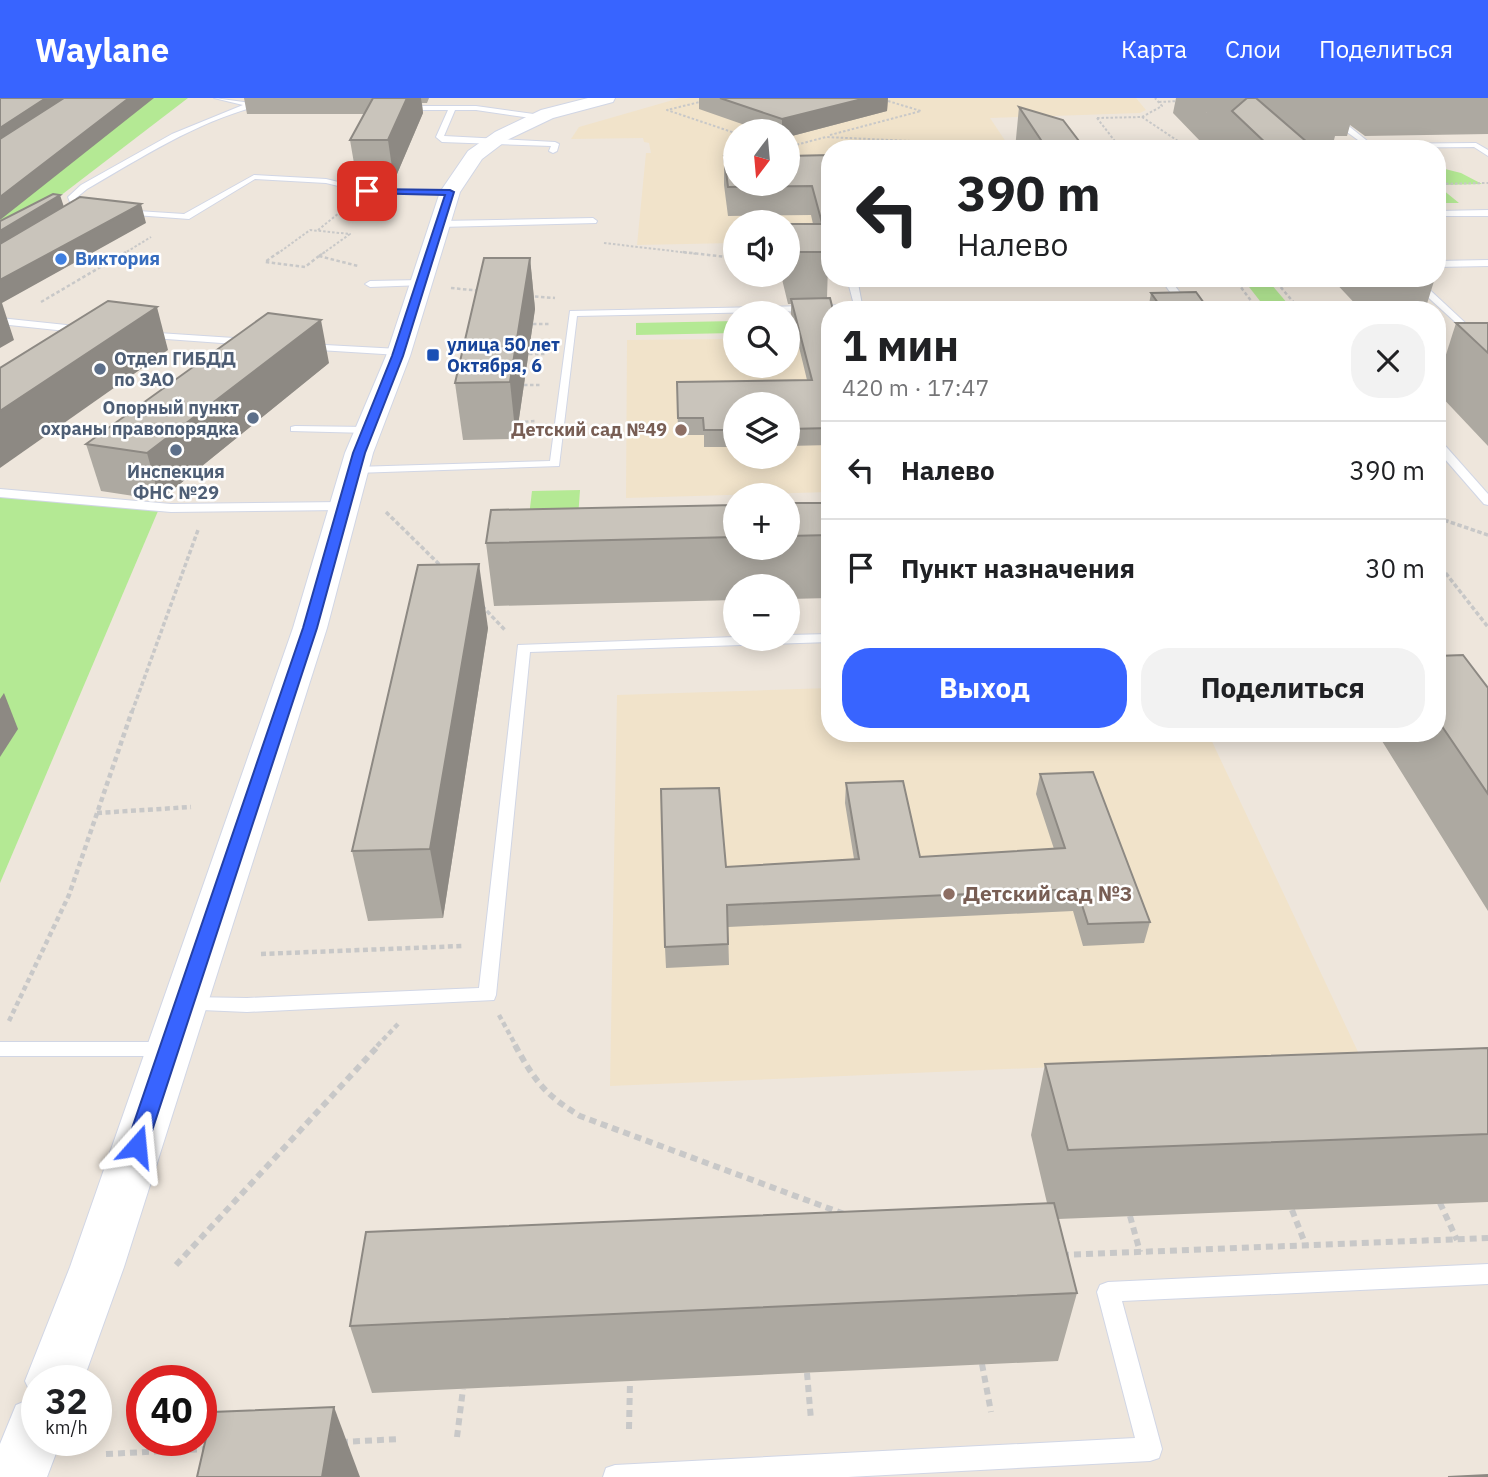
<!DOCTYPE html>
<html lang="ru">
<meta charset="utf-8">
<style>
body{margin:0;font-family:"IBM Plex Sans",sans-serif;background:#f2f2f2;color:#202124;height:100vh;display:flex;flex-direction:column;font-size:26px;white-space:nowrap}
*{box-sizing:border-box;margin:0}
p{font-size:23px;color:#757577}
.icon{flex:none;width:38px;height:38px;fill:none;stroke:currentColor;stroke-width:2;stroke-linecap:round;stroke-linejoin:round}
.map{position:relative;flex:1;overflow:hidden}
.drawer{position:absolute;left:821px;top:203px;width:625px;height:441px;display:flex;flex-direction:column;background:#fff;border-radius:28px;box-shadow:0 4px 18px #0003}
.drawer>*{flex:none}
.guide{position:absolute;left:821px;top:42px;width:625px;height:147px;border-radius:28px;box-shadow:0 4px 18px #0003;background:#fff;color:#202124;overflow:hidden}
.needle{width:46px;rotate:196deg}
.controls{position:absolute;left:723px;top:21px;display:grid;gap:14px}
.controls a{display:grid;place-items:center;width:77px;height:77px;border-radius:50%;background:#fff;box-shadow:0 4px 18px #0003;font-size:35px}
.speed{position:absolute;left:21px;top:1267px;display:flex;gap:14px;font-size:35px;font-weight:700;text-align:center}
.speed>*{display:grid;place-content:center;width:91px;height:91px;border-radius:50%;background:#fff;box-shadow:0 4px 18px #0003;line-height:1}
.speed small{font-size:18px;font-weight:400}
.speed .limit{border:10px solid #d22;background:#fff;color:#111}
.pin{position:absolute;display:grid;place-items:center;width:60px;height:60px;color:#fff;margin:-30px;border-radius:14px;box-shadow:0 4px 10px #0006}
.me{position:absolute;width:77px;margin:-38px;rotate:18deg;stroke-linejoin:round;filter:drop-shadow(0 0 5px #0008)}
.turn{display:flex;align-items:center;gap:24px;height:147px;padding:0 21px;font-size:32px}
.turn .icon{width:91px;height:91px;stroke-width:2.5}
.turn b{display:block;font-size:49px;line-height:60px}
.round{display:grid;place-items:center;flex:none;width:74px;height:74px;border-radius:28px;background:#f2f2f2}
.headline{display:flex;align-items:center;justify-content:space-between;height:119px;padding:0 21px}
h1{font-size:42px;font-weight:800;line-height:52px}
.primary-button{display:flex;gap:14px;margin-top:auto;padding:14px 21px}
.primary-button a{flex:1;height:80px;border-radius:28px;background:#3864ff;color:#fff;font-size:28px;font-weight:800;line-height:80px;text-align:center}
.primary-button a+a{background:#f2f2f2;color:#202124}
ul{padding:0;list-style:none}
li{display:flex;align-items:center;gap:21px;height:98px;padding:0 21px;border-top:2px solid #e0e0e0}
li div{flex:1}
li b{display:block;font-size:26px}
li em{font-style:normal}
header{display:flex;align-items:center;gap:42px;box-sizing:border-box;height:98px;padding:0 35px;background:#3864ff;color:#fff}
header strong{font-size:33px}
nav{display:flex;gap:38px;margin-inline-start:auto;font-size:24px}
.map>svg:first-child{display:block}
.education{fill:#f1e3ca;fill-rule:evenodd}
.green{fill:#b4e994}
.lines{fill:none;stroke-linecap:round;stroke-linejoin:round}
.service-casing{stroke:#d1d6e5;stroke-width:2}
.tertiary-casing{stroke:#d1d6e5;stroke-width:2}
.path-far4{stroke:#c8c8c8;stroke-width:2;stroke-dasharray:2.5 2;stroke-linecap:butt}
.path-far3{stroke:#c8c8c8;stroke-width:2.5;stroke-dasharray:3.5 2.5;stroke-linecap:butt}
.path-far2{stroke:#c8c8c8;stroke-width:3.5;stroke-dasharray:4.5 2.5;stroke-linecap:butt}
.path-far1{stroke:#c8c8c8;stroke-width:4.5;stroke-dasharray:5 3.5;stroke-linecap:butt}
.path{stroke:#c8c8c8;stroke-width:6;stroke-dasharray:7 5;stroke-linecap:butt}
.service{fill:#fff;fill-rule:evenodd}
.tertiary{fill:#fff;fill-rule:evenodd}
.wall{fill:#ada9a1}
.shaded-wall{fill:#8d8983}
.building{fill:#c9c4bb;stroke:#8d8983;stroke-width:2}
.route{fill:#3864ff;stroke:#2441a6;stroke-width:2}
.shop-dot{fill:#3f7fe0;stroke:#fff;stroke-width:2.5}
.transit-dot{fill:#1a4fb4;stroke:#fff;stroke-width:2.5}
.service-dot{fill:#5c6f8a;stroke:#fff;stroke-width:2.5}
.education-dot{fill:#8d6e63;stroke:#fff;stroke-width:2.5}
.labels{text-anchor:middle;stroke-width:5;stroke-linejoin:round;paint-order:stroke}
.far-shop-label{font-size:18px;font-weight:bold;fill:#366cbe;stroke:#fff;text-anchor:start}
.far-transit-label{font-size:18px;font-weight:bold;fill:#164399;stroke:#fff;text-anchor:start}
.far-service-label{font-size:18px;font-weight:bold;fill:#4e5e75;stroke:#fff;text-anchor:start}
.far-education-label{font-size:18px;font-weight:bold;fill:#785e54;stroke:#fff;text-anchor:end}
.education-label{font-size:21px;font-weight:bold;fill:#785e54;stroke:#fff;text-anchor:start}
</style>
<header>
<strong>Waylane</strong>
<nav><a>Карта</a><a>Слои</a><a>Поделиться</a></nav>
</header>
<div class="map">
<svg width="1488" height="1379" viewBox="0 0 1488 1379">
<rect width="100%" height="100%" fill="#eee6dc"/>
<!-- education -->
<g class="education">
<path d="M 680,0 L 1136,0 L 1146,12 L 1140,15 L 990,20 L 1008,47 L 1001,50 L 830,51 L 829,144 L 788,145 L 788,124 L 735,124 L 735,145 L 637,147 L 646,55 L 651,55 L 649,45 L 644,44 L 643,40 L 571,41 L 579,29 ZM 735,33 L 788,33 L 788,86 L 735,86 Z"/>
<path d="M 735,241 L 735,268 L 788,268 L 788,243 L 796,245 L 829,244 L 829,394 L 626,400 L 627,242 ZM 735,306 L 788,306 L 788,359 L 735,359 Z"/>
<polygon points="829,590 830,635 1208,635 1359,956 610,988 617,597"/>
</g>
<!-- green -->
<g class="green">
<polygon points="0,0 188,0 0,144"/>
<polygon points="1437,69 1461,75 1482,86 1437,87 1459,105 1437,105"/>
<polygon points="1242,180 1266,180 1293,212 1267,212"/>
<polygon points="735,223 735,235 636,237 636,225"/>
<polygon points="580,392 577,434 527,435 532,393"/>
<polygon points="0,393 161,406 0,785"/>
</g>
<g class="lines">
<!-- service casing -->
<g class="service-casing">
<g id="service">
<path d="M 214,0 L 251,5 L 274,0 L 271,5 C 204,19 146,57 87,91 L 76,100 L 79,105 L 93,109 L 93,113 L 72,109 L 68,99 L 81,87 L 172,36 L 243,7 Z"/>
<polygon points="375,0 381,0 381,8 476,8 541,17 538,21 476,12 455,12 444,38 555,44 559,46 557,53 553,55 549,53 551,48 442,44 436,39 448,12 378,12 375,10"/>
<polygon points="1329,17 1335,17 1371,46 1476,45 1488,52 1488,58 1474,49 1369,50 1329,21"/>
<polygon points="254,77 326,81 367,91 450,92 454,94 450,96 367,95 326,85 255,81 189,121 122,116 118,114 122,112 184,116"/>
<polygon points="1488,112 1488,118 1437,118 1437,113"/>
<polygon points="593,120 597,123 596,125 440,129 436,126 440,123"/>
<polygon points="1488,162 1488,168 1437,169 1437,163"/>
<polygon points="847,180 857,180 863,212 577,218 559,368 355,375 349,372 355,369 550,363 570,213 854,207"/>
<polygon points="1160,180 1169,180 1193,212 1183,212"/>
<polygon points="1407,180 1417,180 1488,246 1488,254"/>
<polygon points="421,182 424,183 424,187 370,189 365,186 370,183"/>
<polygon points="0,220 85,229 90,232 85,235 0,226"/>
<polygon points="143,234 249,241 254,244 249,247 139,239 138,237"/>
<polygon points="307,246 399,251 404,254 399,257 303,251 303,247"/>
<polygon points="1437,257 1466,257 1471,260 1466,263 1437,263"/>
<polygon points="295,328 368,329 374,332 368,335 291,333 291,329"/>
<polygon points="1437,342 1441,343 1488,396 1488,407 1484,406 1437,352"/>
<polygon points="0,391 171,406 342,404 348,408 342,412 171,414 0,399"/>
<polygon points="830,536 830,544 530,554 496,897 494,902 247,914 179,911 177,906 179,901 186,899 247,900 479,890 518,547 735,539 788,541 788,537"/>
<polygon points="0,944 166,944 173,946 176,951 173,956 166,958 0,958"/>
<polygon points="1488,1166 1488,1186 1122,1203 1162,1351 1159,1360 1150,1363 848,1379 603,1379 606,1370 615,1367 1135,1340 1097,1194 1100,1187 1108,1184"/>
</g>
</g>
<!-- tertiary casing -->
<g class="tertiary-casing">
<polygon id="tertiary" points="588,0 615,0 613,4 553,20 507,42 482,61 460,94 410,258 373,355 327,530 124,1169 83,1283 37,1283 37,1342 61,1342 47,1379 0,1379 0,1346 16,1307 33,1300 25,1283 70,1169 293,530 345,355 386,258 440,94 468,53 495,34 541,12"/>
</g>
<!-- path-far4 -->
<g class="path-far4">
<polyline points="716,0 667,12 735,35"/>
<polyline points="1159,4 1178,3"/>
<polyline points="1142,19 1184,47"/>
<polyline points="1097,20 1142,19 1162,8 1155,0"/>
<polyline points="1097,20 1121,51"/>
<polyline points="830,37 921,13 878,0"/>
<polyline points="1079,48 1228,47"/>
<polyline points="788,49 826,39 1018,48"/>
<polyline points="1437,86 1488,85"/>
<polyline points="318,132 344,111"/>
<polyline points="604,145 698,156"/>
<polyline points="123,156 151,139"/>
<polyline points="277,156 310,132 350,136 322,156"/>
</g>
<!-- path-far3 -->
<g class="path-far3">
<polyline points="279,154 265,164 305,169 319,158"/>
<polyline points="683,154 735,160"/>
<polyline points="319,158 358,168"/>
<polyline points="319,158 325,154"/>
<polyline points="1234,180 1258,212"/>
<polyline points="1273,180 1300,212"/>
<polyline points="451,190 482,193"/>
<polyline points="529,198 555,200"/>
<polyline points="41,204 126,154"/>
<polyline points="533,226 549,226"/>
<polyline points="529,256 545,256"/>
<polyline points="524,287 541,287"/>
<polyline points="519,324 535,323"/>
</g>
<!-- path-far2 -->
<g class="path-far2">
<polyline points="386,414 443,470"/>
<polyline points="1437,423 1447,423 1488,437"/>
<polyline points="1437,464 1488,529"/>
<polyline points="482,508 505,532"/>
<polyline points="132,614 198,432"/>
</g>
<!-- path-far1 -->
<g class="path-far1">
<polyline points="97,715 191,709"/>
<polyline points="261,856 462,848"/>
<polyline points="499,917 516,948"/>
<polyline points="9,923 69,797 132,613"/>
<polyline points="377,948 398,926"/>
</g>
<!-- path -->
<g class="path">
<path d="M 515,947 C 534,982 545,997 580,1018 L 844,1116"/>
<polyline points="1440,1105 1457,1142"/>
<polyline points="1292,1112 1306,1148"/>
<polyline points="1130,1118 1140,1154"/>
<polyline points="1062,1157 1488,1140"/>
<polyline points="176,1167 379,947"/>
<polyline points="982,1266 991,1314"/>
<polyline points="807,1275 811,1322"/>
<polyline points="629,1331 630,1283"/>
<polyline points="457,1339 463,1291"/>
<polyline points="341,1344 400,1341"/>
<polyline points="106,1356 207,1351"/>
</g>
<!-- service -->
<use href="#service" class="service"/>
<!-- tertiary -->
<use href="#tertiary" class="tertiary"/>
</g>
<!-- wall -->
<g class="wall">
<polygon points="244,0 429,0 427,5 422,5 423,15 394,83 357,83 350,42 364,16 247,16"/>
<polygon points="699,0 888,0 887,13 788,39 788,33 762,33 699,11"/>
<polygon points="1176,0 1209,0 1206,15 1209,0 1488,0 1488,36 1365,38 1350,27 1347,38 1335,38 1334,42 1305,43 1315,51 1224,51 1226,44 1201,44 1173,15"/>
<polygon points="1019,9 1085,51 1015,51"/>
<polygon points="830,57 830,167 828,167 827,200 830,212 830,347 788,348 788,306 735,306 735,349 704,349 704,337 678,337 677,284 807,282 791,216 791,206 788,206 781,177 788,177 788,126 813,126 811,117 728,118 724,87 724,58"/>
<polygon points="1437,156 1441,160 1437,174"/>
<polygon points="530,160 535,211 516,341 463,342 455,285"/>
<polygon points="1331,180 1435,180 1425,212 1361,212"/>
<polygon points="1151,195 1209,212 1148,212"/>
<polygon points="1456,225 1488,225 1488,348 1437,294 1437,285"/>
<polygon points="329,265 160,402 101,393 86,346"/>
<polygon points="788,405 830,405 830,500 788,501 788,488 735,488 735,502 494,508 486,445 735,407 735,450 788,450"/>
<polygon points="488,530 443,820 368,823 352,753"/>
<polygon points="1437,558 1488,590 1488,813 1377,635 1437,635"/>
<polygon points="1040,676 1150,824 1144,845 1083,848 1073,813 728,829 729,867 666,870 665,849 726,769 854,761 845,705 846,685 920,759 1054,751 1036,696"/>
<polygon points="1488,950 1488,1104 1058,1121 1077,1195 1058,1263 372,1295 350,1228 1047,1105 1031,1037 1045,966"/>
</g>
<!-- shaded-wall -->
<g class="shaded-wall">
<polygon points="46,0 75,0 0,51 0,30"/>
<polygon points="129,0 154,0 0,122 0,99"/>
<polygon points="407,0 421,0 423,15 394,83 388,42"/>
<polygon points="866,0 888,0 887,13 788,39 788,33 782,33 782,21"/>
<polygon points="60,97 66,115 0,156 0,133"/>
<polygon points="141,106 146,125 2,205 14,242 0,250 0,182"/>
<polygon points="530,160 535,211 516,341 510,284"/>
<polygon points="157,209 168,252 0,370 0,313"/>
<polygon points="321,222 329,265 160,402 147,355"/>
<polygon points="479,466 488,530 443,820 430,751"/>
<polygon points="4,595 18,631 0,659 0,601"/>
<polygon points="334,1309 360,1379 322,1379"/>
</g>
<!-- building -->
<g class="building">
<polygon points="0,0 46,0 0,30"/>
<polygon points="64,0 129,0 0,99 0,41"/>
<polygon points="373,0 407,0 388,42 350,42"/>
<polygon points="720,0 866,0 782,21"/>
<polygon points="1247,0 1256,0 1315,51 1272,51 1232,13"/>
<polygon points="1019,9 1063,22 1085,51 1047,51"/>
<polygon points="830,57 830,136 825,136 812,88 728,89 724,58 735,58 735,86 788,86 788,58"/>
<polygon points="53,96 60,97 0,133 0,123"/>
<polygon points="80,99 141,106 0,182 0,146"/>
<polygon points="788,126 822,126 829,154 789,154 788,148"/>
<polygon points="484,160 530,160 510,284 455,285"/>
<polygon points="1196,194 1209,212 1163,212 1151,195"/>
<polygon points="830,200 833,212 830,212 830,330 788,331 788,306 735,306 735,332 704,332 703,320 678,320 677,284 812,282 791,201"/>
<polygon points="108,203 157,209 0,313 0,270"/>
<polygon points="268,215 321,222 147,355 86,346"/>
<polygon points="1456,225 1488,225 1488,255"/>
<polygon points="788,405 830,405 830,437 788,438"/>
<polygon points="735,407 735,439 486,445 491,412"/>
<polygon points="479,466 430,751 352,753 418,467"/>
<polygon points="1463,557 1488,590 1488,696 1437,621 1437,558"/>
<polygon points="1093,674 1150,824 1088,826 1077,791 727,807 728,846 665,849 661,691 719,690 726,769 859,761 846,685 903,683 920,759 1065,750 1040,676"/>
<polygon points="1488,950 1488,1036 1068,1052 1045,966"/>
<polygon points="1054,1105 1077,1195 350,1228 366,1134"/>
<polygon points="334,1309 322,1379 197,1379 212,1314"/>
<polygon points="1488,1377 1488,1379 1448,1379"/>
</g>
<!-- route -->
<polygon class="route" points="367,91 450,92 454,94 403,258 365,355 317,530 147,1048 144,1054 137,1056 129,1054 126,1048 303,530 353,355 392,258 445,97 364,95"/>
<!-- markers -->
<circle class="shop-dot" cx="61" cy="161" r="7"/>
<rect class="transit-dot" x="426" y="250" width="14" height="14" rx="3.5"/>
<g class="service-dot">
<circle cx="100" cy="271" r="7"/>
<circle cx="253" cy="320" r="7"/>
<circle cx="176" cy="352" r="7"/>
</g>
<g class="education-dot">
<circle cx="681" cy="332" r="7"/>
<circle cx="949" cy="796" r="7"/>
</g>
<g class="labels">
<!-- far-shop labels -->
<g class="far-shop-label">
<text x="75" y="167">Виктория</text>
</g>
<!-- far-transit labels -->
<g class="far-transit-label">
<text x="447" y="253">улица 50 лет<tspan x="447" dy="21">Октября, 6</tspan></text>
</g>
<!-- far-service labels -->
<g class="far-service-label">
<text x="114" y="267">Отдел ГИБДД<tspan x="114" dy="21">по ЗАО</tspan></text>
<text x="239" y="316" text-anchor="end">Опорный пункт<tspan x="239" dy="21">охраны правопорядка</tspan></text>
<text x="176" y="380" text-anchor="middle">Инспекция<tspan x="176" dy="21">ФНС №29</tspan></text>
</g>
<!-- far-education labels -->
<g class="far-education-label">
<text x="667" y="338">Детский сад №49</text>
</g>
<!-- education labels -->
<g class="education-label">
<text x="963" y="803">Детский сад №3</text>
</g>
</g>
</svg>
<div class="controls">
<a><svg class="needle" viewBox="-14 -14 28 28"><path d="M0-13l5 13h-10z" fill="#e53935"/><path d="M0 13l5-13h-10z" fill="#757577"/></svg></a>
<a><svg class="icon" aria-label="sound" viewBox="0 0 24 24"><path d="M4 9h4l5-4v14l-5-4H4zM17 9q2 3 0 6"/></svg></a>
<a><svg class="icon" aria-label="search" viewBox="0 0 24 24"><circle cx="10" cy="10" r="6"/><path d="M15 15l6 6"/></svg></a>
<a><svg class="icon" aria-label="layers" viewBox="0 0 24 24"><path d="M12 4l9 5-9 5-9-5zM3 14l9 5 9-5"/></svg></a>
<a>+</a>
<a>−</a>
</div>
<div class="speed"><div>32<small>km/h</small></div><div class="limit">40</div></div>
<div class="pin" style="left:367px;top:93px;background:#d93025"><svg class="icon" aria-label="arrive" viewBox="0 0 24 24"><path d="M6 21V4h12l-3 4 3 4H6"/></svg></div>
<svg class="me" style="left:137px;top:1048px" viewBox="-20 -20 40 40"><path d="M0-17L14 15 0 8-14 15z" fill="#3864ff" stroke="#fff" stroke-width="4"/></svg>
<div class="guide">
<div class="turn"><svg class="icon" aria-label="left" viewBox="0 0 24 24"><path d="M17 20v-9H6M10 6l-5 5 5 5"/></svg><div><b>390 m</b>Налево</div></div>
</div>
<section class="drawer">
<div class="headline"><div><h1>1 мин</h1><p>420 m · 17:47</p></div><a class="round"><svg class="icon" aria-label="close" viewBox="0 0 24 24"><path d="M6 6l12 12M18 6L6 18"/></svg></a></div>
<ul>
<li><svg class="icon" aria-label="left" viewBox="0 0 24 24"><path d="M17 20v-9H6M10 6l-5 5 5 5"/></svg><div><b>Налево</b></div><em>390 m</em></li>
<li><svg class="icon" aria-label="arrive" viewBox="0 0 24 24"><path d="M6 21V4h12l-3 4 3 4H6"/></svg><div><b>Пункт назначения</b></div><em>30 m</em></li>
</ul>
<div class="primary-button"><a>Выход</a><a>Поделиться</a></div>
</section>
</div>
